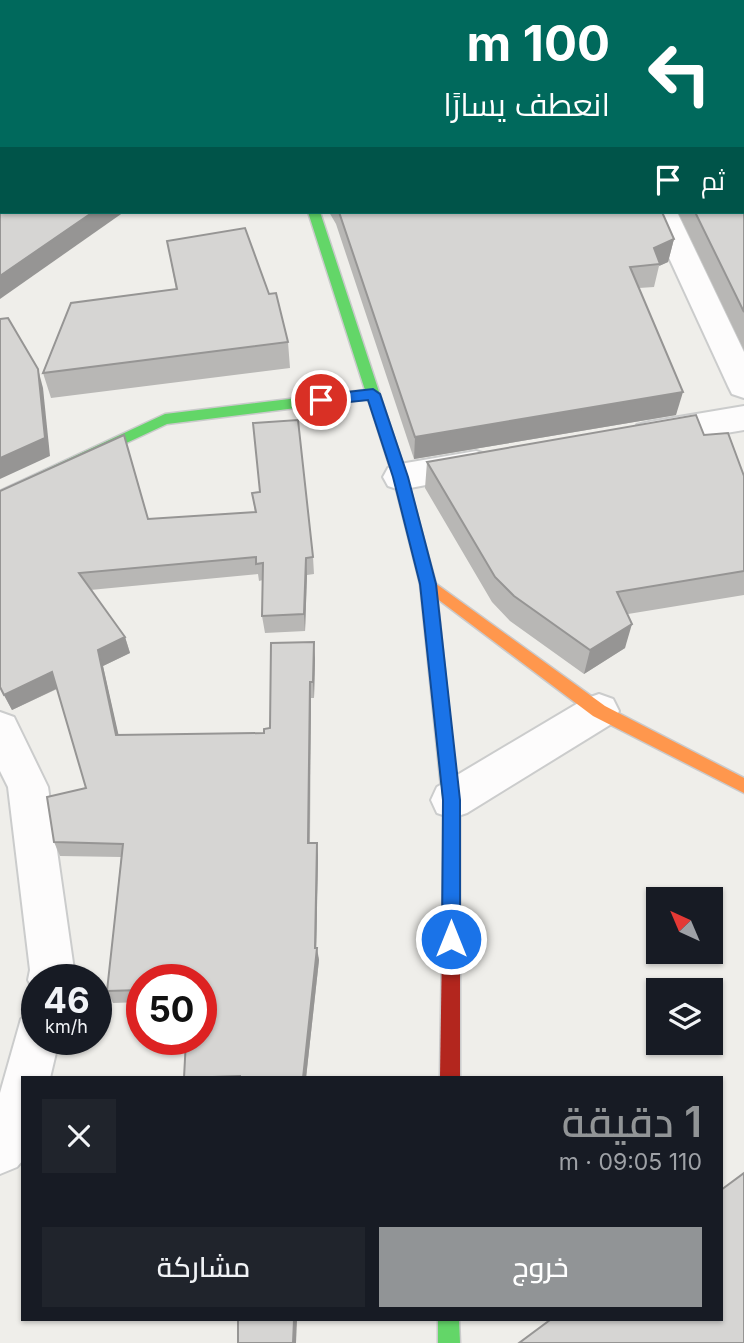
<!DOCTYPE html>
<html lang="ar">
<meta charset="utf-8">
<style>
body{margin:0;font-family:Inter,Cairo,sans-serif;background:#20242c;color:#f1f3f6;direction:rtl;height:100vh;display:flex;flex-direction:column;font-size:26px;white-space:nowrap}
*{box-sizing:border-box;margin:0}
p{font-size:23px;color:#9ea1a6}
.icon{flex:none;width:38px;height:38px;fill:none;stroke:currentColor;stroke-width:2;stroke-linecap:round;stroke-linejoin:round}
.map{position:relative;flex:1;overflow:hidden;direction:ltr}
.details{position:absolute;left:21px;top:1076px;width:702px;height:245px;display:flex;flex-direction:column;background:#171b24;border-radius:0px;box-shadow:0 2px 5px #0004;direction:rtl}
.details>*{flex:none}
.guide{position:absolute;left:0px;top:0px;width:746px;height:214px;box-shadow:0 2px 5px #0004;direction:rtl;background:#00695c;color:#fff;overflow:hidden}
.needle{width:46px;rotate:316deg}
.buttons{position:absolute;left:646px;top:887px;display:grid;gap:14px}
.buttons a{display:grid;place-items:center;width:77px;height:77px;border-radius:0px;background:#171b24;box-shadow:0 2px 5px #0004;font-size:35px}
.speed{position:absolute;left:21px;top:964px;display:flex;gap:14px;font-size:35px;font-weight:700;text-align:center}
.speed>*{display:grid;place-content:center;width:91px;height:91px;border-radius:50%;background:#171b24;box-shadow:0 2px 5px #0004;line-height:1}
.speed small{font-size:18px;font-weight:400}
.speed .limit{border:10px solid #d22;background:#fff;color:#111}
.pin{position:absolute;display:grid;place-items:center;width:60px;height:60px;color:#fff;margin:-30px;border:4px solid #fff;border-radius:50%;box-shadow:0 2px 7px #0007}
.me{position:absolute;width:77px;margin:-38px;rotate:0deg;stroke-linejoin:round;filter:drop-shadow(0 0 5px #0008)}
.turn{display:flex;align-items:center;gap:24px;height:147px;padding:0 21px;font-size:32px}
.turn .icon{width:91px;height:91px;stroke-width:2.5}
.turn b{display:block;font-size:49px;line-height:60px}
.then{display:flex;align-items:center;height:66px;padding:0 21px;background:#0003;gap:14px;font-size:26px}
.round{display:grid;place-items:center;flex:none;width:74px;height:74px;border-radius:0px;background:#20242c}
.head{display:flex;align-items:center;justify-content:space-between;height:119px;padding:0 21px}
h1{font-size:42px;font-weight:600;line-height:52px;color:#919496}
.action{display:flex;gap:14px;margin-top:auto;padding:14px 21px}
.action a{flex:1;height:80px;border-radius:0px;background:#919496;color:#fff;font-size:28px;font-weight:600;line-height:80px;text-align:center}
.action a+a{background:#20242c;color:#f1f3f6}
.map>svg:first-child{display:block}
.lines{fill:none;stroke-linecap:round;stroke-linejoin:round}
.street-casing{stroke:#cbcccc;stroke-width:4}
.fast-casing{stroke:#cacacb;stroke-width:3}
.slow-casing{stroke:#cacacb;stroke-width:3}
.jam-casing{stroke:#cacacb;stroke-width:3}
.street{fill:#fdfcfc;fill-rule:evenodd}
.fast{fill:#63d668;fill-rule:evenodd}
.slow{fill:#ff974d;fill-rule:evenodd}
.jam{fill:#b3261e;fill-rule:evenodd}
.wall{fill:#b8b7b5}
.shaded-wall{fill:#969594}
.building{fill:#d6d5d3;stroke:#969594;stroke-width:2}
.route{fill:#1a73e8;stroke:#114b97;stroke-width:2}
</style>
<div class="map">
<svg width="744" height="1343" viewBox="0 0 744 1343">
<rect width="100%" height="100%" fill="#efeeea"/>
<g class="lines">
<!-- street casing -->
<g class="street-casing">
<g id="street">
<polygon points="681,0 706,0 707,2 682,2"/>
<polygon points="648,212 677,212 744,352 744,398 732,394 728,386"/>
<polygon points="744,406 744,430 649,446 637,443 632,434 637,425 649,422"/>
<polygon points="476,451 488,455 493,464 488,473 400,490 388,486 383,477 388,468 400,464"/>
<polygon points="599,694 613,699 619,711 613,723 467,813 452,818 437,813 431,800 437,787 585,699"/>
<polygon points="0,712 14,717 48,787 74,970 72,980 37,980 37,996 28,980 30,970 8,787 0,771"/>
<polygon points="37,1012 37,1040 59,1040 50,1078 23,1078 23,1160 17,1167 0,1174 0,1093 21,1019"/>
</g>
</g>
<!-- fast casing -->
<g class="fast-casing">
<g id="fast">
<polygon points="228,0 239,0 240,2 229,2"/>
<polygon points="308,212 320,212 407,477 436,584 460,816 458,821 452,824 446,821 444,816 420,584 393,477 368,399 167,424 0,502 0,491 165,414 365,390"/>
<polygon points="438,1320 459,1320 460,1343 438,1343"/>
</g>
</g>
<!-- slow casing -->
<g class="slow-casing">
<g id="slow">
<polygon points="331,0 347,0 330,2"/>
<polygon points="2,179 2,187 0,188 0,180"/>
<polygon points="428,578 605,706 744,778 744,793 593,716 423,588 420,584"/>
</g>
</g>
<!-- jam casing -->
<g class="jam-casing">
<polygon id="jam" points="452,808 458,811 460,816 460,1078 440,1078 444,816 446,811"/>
</g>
<!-- street -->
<use href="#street" class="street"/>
<!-- fast -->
<use href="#fast" class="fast"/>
<!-- slow -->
<use href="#slow" class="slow"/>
<!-- jam -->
<use href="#jam" class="jam"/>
</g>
<!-- wall -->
<g class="wall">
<polygon points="744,119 744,350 678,212 744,212"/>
<polygon points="329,212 662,212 674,239 668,262 659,266 654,287 639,288 676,415 414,459 336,224"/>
<polygon points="167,241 288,342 290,368 51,398 43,373 176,289"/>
<polygon points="704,435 744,476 744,595 628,614 625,648 584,674 510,621 492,602 425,488 427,462"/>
<polygon points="0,491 148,519 255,512 252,493 313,557 314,574 307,575 305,631 265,633 262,616 263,580 259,581 258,574 90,590 125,637 130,653 103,666 118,735 264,733 270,728 315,658 314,698 311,698 310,843 317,843 318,856 316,948 319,960 306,1078 184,1078 201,980 142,980 142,1002 113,1003 107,991 121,857 60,856 54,842 86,788 57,689 12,710 0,688"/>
</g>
<!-- shaded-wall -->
<g class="shaded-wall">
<polygon points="93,212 124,212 0,299 0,276"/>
<polygon points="674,239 668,262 659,266 660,264 654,248"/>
<polygon points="38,369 43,388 50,456 0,479 0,458"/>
<polygon points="683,392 676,415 414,459 415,437"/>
<polygon points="306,558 307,575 305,631 304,614"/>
<polygon points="632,624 625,648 584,674 590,650"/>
<polygon points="125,637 130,653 103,666 122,750 116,735 98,650"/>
<polygon points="314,642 315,658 314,698 313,682"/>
<polygon points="52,672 58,688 12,710 4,695"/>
<polygon points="310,682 311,698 309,856 308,843"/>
<polygon points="317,843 318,856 316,960 315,948"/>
<polygon points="317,948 319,960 306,1078 303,1078"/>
<polygon points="294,1320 297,1320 296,1343 293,1343"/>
</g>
<!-- building -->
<g class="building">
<polygon points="415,0 671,0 672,2 416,2"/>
<polygon points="744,119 744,312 695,212 744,212"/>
<polygon points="2,198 2,212 93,212 0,276 0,199"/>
<polygon points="339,212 662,212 674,239 654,248 660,264 630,267 683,392 415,437"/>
<polygon points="245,228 269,294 276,293 288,342 43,373 71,303 177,289 167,241"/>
<polygon points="8,318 38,369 45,438 0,458 0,319"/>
<polygon points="696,415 704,435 728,433 744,476 744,571 617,592 632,624 590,650 514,596 495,577 427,462"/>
<polygon points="298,420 313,557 306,558 304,614 262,616 263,563 256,564 256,557 79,573 125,637 98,650 116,735 264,733 264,729 270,728 271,643 314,642 313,682 310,682 308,843 317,843 315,948 317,948 303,1078 240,1078 240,1076 184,1078 186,1040 201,1040 201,980 142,980 142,990 107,991 123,844 54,842 47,797 86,788 52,672 4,695 0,687 0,491 124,435 148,519 256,512 252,493 260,492 253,423"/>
<polygon points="744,1173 744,1343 519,1343 550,1320 721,1320 721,1190"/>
<polygon points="238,1320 294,1320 293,1343 238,1343"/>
</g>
<!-- route -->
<polygon class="route" points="373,389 380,394 408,477 436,584 460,800 460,939 457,945 451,948 444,945 442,939 443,800 420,584 393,477 368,400 321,405 314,400 321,395"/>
</svg>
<div class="buttons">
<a><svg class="needle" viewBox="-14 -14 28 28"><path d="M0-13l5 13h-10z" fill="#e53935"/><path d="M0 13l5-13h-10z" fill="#9ea1a6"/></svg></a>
<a><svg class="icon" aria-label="layers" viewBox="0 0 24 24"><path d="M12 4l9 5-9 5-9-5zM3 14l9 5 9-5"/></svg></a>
</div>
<div class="speed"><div>46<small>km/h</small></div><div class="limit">50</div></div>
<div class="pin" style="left:321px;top:400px;background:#d93025"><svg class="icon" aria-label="arrive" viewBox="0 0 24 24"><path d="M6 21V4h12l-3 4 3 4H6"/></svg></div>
<svg class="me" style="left:451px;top:939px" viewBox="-20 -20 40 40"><circle r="17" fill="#1a73e8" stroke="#fff" stroke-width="3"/><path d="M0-11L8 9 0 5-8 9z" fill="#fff"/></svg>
<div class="guide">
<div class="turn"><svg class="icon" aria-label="left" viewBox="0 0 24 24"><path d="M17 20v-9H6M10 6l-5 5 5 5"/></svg><div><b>100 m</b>انعطف يسارًا</div></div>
<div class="then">ثم<svg class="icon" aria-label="arrive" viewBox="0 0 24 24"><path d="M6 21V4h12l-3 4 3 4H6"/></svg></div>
</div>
<section class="details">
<div class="head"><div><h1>1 دقيقة</h1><p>110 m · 09:05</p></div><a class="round"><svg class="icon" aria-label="close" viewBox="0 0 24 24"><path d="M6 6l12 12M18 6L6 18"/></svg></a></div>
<div class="action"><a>خروج</a><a>مشاركة</a></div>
</section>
</div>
